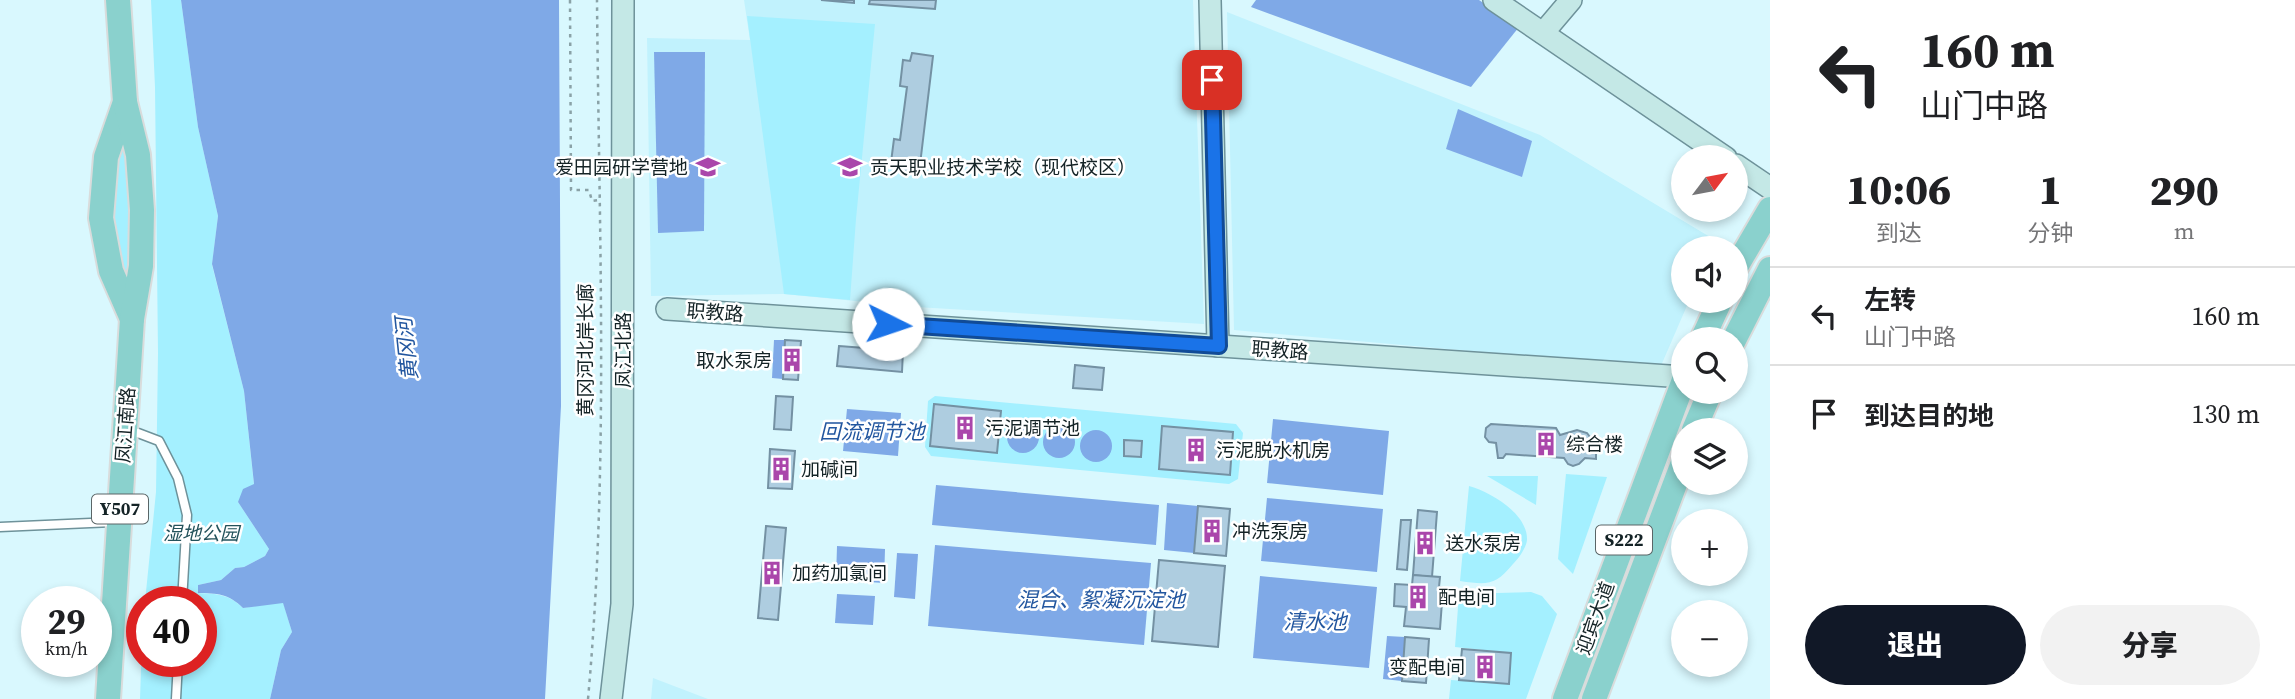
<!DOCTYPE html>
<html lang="zh">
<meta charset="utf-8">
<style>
body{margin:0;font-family:"Source Serif 4","Noto Sans SC",serif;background:#f2f2f2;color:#202124;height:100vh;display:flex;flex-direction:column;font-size:26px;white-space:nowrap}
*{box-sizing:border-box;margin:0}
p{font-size:23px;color:#757577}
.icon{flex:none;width:38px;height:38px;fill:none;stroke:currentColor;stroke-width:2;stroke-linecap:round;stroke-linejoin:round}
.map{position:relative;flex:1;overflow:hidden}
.details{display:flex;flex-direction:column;background:#fff;width:525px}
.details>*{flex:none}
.guide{background:#fff;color:#202124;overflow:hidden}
.needle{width:46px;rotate:58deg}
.controls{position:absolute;left:1671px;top:145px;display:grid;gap:14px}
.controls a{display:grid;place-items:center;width:77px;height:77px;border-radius:50%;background:#fff;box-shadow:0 4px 10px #0003;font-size:35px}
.speed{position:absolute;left:21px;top:586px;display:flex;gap:14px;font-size:35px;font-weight:700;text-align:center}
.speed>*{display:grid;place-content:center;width:91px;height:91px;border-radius:50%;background:#fff;box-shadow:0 4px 10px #0003;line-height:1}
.speed small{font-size:18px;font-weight:400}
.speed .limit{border:10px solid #d22;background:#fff;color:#111}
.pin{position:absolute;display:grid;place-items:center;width:60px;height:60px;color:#fff;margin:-30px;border-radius:14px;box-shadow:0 4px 10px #0006}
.me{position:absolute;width:77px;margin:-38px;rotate:94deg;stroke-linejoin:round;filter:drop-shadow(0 0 5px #0008)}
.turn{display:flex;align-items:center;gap:24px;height:147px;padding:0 35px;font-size:32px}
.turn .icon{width:91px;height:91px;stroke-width:2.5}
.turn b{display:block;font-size:49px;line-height:60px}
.eta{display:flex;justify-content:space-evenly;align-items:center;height:119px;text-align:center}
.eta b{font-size:42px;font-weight:800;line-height:49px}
.primary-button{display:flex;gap:14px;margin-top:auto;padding:14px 35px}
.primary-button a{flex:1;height:80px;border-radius:42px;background:#111827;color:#fff;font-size:28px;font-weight:800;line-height:80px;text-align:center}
.primary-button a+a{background:#f2f2f2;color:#202124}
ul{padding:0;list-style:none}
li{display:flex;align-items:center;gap:21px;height:98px;padding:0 35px;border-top:2px solid #e0e0e0}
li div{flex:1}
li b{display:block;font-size:26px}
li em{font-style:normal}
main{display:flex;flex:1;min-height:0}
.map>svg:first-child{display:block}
.built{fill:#c1f2fd}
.green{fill:#a4f0ff}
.water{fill:#7fa9e7}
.building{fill:#aecde0;stroke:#7491a3;stroke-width:2}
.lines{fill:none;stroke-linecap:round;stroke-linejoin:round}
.lane-casing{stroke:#6e929a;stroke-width:11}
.secondary-casing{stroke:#6e929a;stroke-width:24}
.primary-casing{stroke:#d9dcdc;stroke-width:28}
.path{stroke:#8aa2a7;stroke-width:2.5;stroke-dasharray:3.5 5;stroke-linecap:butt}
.lane{stroke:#fff;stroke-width:8}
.secondary{stroke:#c4e8e6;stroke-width:21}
.primary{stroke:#8ad1cd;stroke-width:24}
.route-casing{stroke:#114b97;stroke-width:18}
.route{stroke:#1a73e8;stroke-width:12}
.labels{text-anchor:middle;stroke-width:5;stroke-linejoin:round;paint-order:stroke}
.shield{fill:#fff;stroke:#5a6567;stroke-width:2}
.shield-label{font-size:18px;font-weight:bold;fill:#142326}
.poi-label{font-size:19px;fill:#142326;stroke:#fff;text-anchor:start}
.street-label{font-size:19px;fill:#142326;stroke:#fff}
.park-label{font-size:19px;font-style:italic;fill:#23525b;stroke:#fff}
.water-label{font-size:21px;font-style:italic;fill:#22569f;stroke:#fff}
</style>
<main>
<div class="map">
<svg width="1770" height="699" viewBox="0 0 1770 699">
<rect width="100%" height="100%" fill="#d9f8fe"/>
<!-- built -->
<g class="built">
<polygon points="744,0 1193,0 1204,324 916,307 784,294 651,296 647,38 750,40"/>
<polygon points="1227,12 1540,135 1715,240 1711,248 1684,248 1684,301 1689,301 1660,368 1234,330"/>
<polygon points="653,678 708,699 651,699"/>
</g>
<!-- green -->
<g class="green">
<path d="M 151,0 L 181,0 L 198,127 L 218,216 L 212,265 L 244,391 L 254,485 L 238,502 L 269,549 L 265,556 L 244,567 L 235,568 L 221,580 L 198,585 L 198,593 C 217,594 229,594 243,608 L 283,602 L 292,632 L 281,650 L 270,699 L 140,699 L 142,640 L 142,662 L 201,662 L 201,602 L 145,602 L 156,492 L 158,353 L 155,87 Z"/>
<polygon points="747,16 875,24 856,219 850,300 784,294"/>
<path d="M 121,144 C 136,184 135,239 128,281 C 105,237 109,191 121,144 Z"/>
<polygon points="935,396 1236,424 1243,433 1238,479 1229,484 931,456 925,447 928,401"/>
<polygon points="1566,474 1607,477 1573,574 1558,559"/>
<polygon points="1487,476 1538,476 1536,505"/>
<path d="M 1469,486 C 1491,492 1528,514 1527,540 C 1526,548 1519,558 1513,564 C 1495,586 1487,585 1460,581 Z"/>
<polygon points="1531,592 1542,596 1557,614 1526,699 1449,699 1451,680 1509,684 1511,653 1455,647 1459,594"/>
</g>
<!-- water -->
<g class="water">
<path d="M 181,0 L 559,0 L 561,406 L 545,699 L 270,699 L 281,650 L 292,632 L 283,603 L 243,608 C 229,594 217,593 198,593 L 198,585 L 221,580 L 235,568 L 244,567 L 265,556 L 269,549 L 238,502 L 243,489 L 254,484 L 244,391 L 212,264 L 218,216 L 198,127 Z"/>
<polygon points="1256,0 1479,0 1519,27 1471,87 1251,7"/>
<polygon points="654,52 705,52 704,231 658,233"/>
<polygon points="1458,109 1532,141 1522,177 1446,149"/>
<polygon points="774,340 785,340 783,379 772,378"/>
<polygon points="847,409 901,413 898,456 843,451"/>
<polygon points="1273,419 1389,431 1383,495 1267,483"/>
<circle cx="1023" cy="437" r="16"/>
<circle cx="1059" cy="442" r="16"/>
<circle cx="1096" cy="446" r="16"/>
<polygon points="936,485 1159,505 1156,545 932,525"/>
<polygon points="1267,498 1383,509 1377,572 1261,561"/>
<polygon points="1167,503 1198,506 1194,553 1164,550"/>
<polygon points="935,545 1151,563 1144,645 928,626"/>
<polygon points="837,546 885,549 884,583 836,580"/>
<polygon points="897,553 918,554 915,599 894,597"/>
<polygon points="1260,576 1377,587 1369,668 1253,658"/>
<polygon points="837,594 875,596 873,625 835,623"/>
<polygon points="1387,636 1405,637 1402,681 1383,679"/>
</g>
<!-- building -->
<g class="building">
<polygon points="821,0 854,0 854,3"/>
<polygon points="870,0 936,0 935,9 869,4"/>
<polygon points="912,53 933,56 919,173 900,171 900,163 891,162 894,139 900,140 907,87 900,86 903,60 910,61"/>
<polygon points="785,340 801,341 798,380 783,379"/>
<polygon points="839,346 903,351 902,372 837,366"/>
<polygon points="1075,365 1104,368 1102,390 1073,388"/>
<polygon points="776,396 793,397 791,430 774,429"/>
<polygon points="934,404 1001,411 997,453 930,446"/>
<polygon points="1491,424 1556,428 1560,435 1577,430 1587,433 1596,445 1596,459 1585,458 1579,464 1573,466 1568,464 1564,458 1506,454 1503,458 1498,458 1496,443 1489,442 1485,437 1486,428"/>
<polygon points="1162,426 1233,432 1230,475 1159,469"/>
<polygon points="1124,440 1142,441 1141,457 1124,456"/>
<polygon points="770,449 795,451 792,489 768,488"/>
<polygon points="1198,506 1230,509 1226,556 1194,553"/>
<polygon points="1418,510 1437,512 1432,577 1413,575"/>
<polygon points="1401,520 1411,520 1407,570 1397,569"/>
<polygon points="766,526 786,528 778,620 758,618"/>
<polygon points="1159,560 1225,566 1218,647 1152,641"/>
<polygon points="1413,575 1440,577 1439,587 1443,588 1440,629 1404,626 1406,607 1394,606 1395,584 1412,585"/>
<polygon points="1405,637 1429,639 1426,683 1402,681"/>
<polygon points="1462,649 1511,653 1509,684 1459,680"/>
</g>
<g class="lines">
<!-- lane casing -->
<g class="lane-casing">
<g id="lane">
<polyline points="138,433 159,441 178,478 187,515 182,602"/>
<polyline points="0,527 113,522"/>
<polyline points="176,699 178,662"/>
</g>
</g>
<!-- secondary casing -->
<g class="secondary-casing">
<g id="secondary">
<polyline points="1210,0 1218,346"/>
<polyline points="1494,0 1726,158"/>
<polyline points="1543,33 1571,0"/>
<polyline points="1736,165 1770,188"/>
<polyline points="667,309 1684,377"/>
<polyline points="611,699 622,604 623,0"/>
</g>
</g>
<!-- primary casing -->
<g class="primary-casing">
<g id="primary">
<polyline points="125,102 106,157 101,218 111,271 132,319"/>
<polyline points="1736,267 1770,209"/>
<polyline points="1702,340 1720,301"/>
<polyline points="1734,340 1770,269"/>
<polyline points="1694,430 1710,392"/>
<polyline points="108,699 132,319 141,266 142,210 138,155 125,102 118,0"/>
<polyline points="1565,699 1684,380"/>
<polyline points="1594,699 1684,460"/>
</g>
</g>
<!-- path -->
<g class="path">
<polyline points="570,0 571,190 589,190 592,201 599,200"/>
<path d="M 588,699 C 609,467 599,233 597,0"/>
</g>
<!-- lane -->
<use href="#lane" class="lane"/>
<!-- secondary -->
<use href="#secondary" class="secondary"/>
<!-- primary -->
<use href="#primary" class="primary"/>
</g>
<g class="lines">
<!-- route casing -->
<g class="route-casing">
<polyline id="route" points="888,324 1219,346 1212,80"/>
</g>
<!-- route -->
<use href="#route" class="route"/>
</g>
<!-- icons -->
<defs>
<g id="school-bare" transform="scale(1.89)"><path d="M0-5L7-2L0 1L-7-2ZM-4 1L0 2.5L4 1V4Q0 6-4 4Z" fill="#aa46ab" stroke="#fff" stroke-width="2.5" paint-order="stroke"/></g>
<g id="building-bare" transform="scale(1.89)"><path d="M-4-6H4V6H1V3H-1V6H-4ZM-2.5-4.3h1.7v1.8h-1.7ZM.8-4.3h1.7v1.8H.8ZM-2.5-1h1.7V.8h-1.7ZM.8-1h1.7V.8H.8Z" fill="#aa46ab" stroke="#fff" stroke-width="2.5" paint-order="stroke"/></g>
</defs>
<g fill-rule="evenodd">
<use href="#school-bare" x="708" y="167"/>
<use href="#school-bare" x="850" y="167"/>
<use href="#building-bare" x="792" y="360"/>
<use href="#building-bare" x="965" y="428"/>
<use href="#building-bare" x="1546" y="444"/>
<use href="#building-bare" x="1196" y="450"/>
<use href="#building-bare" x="781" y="469"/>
<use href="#building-bare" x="1212" y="531"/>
<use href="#building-bare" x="1425" y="543"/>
<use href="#building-bare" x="772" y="573"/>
<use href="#building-bare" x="1418" y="597"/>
<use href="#building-bare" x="1485" y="667"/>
</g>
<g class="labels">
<!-- shield labels -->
<g class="shield">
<rect x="92" y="494.5" width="56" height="29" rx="5"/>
<rect x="1596" y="525.5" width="56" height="29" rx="5"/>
</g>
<g class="shield-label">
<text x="120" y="515">Y507</text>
<text x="1624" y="546">S222</text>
</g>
<!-- poi labels -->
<g class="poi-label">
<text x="688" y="174" text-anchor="end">爱田园研学营地</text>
<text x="870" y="174">贡天职业技术学校（现代校区）</text>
<text x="772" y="367" text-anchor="end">取水泵房</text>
<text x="985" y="435">污泥调节池</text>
<text x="1566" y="451">综合楼</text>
<text x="1216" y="457">污泥脱水机房</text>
<text x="801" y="476">加碱间</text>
<text x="1232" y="538">冲洗泵房</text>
<text x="1445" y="550">送水泵房</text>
<text x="792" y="580">加药加氯间</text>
<text x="1438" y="604">配电间</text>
<text x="1465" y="674" text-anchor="end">变配电间</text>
</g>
<!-- street labels -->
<g class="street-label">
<text transform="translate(715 312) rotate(4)" y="7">职教路</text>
<text transform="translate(585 350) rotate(-90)" y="7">黄冈河北岸长廊</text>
<text transform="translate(623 350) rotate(-90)" y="7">凤江北路</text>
<text transform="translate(1280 350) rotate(4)" y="7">职教路</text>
<text transform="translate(125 425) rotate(-86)" y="7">凤江南路</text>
<text transform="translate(1595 618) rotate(-70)" y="7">迎宾大道</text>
</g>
<!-- park labels -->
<g class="park-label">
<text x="201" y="540">湿地公园</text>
</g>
<!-- water labels -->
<g class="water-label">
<text transform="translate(407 349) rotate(-96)" y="7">黄冈河</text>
<text x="872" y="439">回流调节池</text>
<text x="1101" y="607">混合、絮凝沉淀池</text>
<text x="1315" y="629">清水池</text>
</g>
</g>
</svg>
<div class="controls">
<a><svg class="needle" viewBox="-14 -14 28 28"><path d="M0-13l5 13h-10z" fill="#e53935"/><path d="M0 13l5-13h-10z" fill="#757577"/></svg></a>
<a><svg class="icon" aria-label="sound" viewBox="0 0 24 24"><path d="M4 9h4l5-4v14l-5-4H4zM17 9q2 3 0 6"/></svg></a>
<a><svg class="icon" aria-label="search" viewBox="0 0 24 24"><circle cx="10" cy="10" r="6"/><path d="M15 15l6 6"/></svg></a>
<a><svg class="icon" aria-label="layers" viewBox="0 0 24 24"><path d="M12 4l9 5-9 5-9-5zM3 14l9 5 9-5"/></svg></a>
<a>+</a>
<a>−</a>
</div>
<div class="speed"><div>29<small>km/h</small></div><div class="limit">40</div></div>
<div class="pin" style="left:1212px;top:80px;background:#d93025"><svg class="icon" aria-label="arrive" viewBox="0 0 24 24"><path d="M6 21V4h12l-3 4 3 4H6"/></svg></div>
<svg class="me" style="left:888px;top:324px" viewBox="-20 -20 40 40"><circle r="19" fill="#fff"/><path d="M0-13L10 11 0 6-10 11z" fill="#1a73e8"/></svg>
</div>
<section class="details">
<div class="guide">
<div class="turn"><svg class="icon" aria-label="left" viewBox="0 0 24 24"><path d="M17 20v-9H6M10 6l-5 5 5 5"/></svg><div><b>160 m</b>山门中路</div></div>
</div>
<div class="eta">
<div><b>10:06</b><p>到达</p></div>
<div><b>1</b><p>分钟</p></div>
<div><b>290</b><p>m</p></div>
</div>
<ul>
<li><svg class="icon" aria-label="left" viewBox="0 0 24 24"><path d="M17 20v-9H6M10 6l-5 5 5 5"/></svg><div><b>左转</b><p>山门中路</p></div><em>160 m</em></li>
<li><svg class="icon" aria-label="arrive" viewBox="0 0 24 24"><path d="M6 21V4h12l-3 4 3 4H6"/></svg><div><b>到达目的地</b></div><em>130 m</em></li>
</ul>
<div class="primary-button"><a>退出</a><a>分享</a></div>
</section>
</main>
